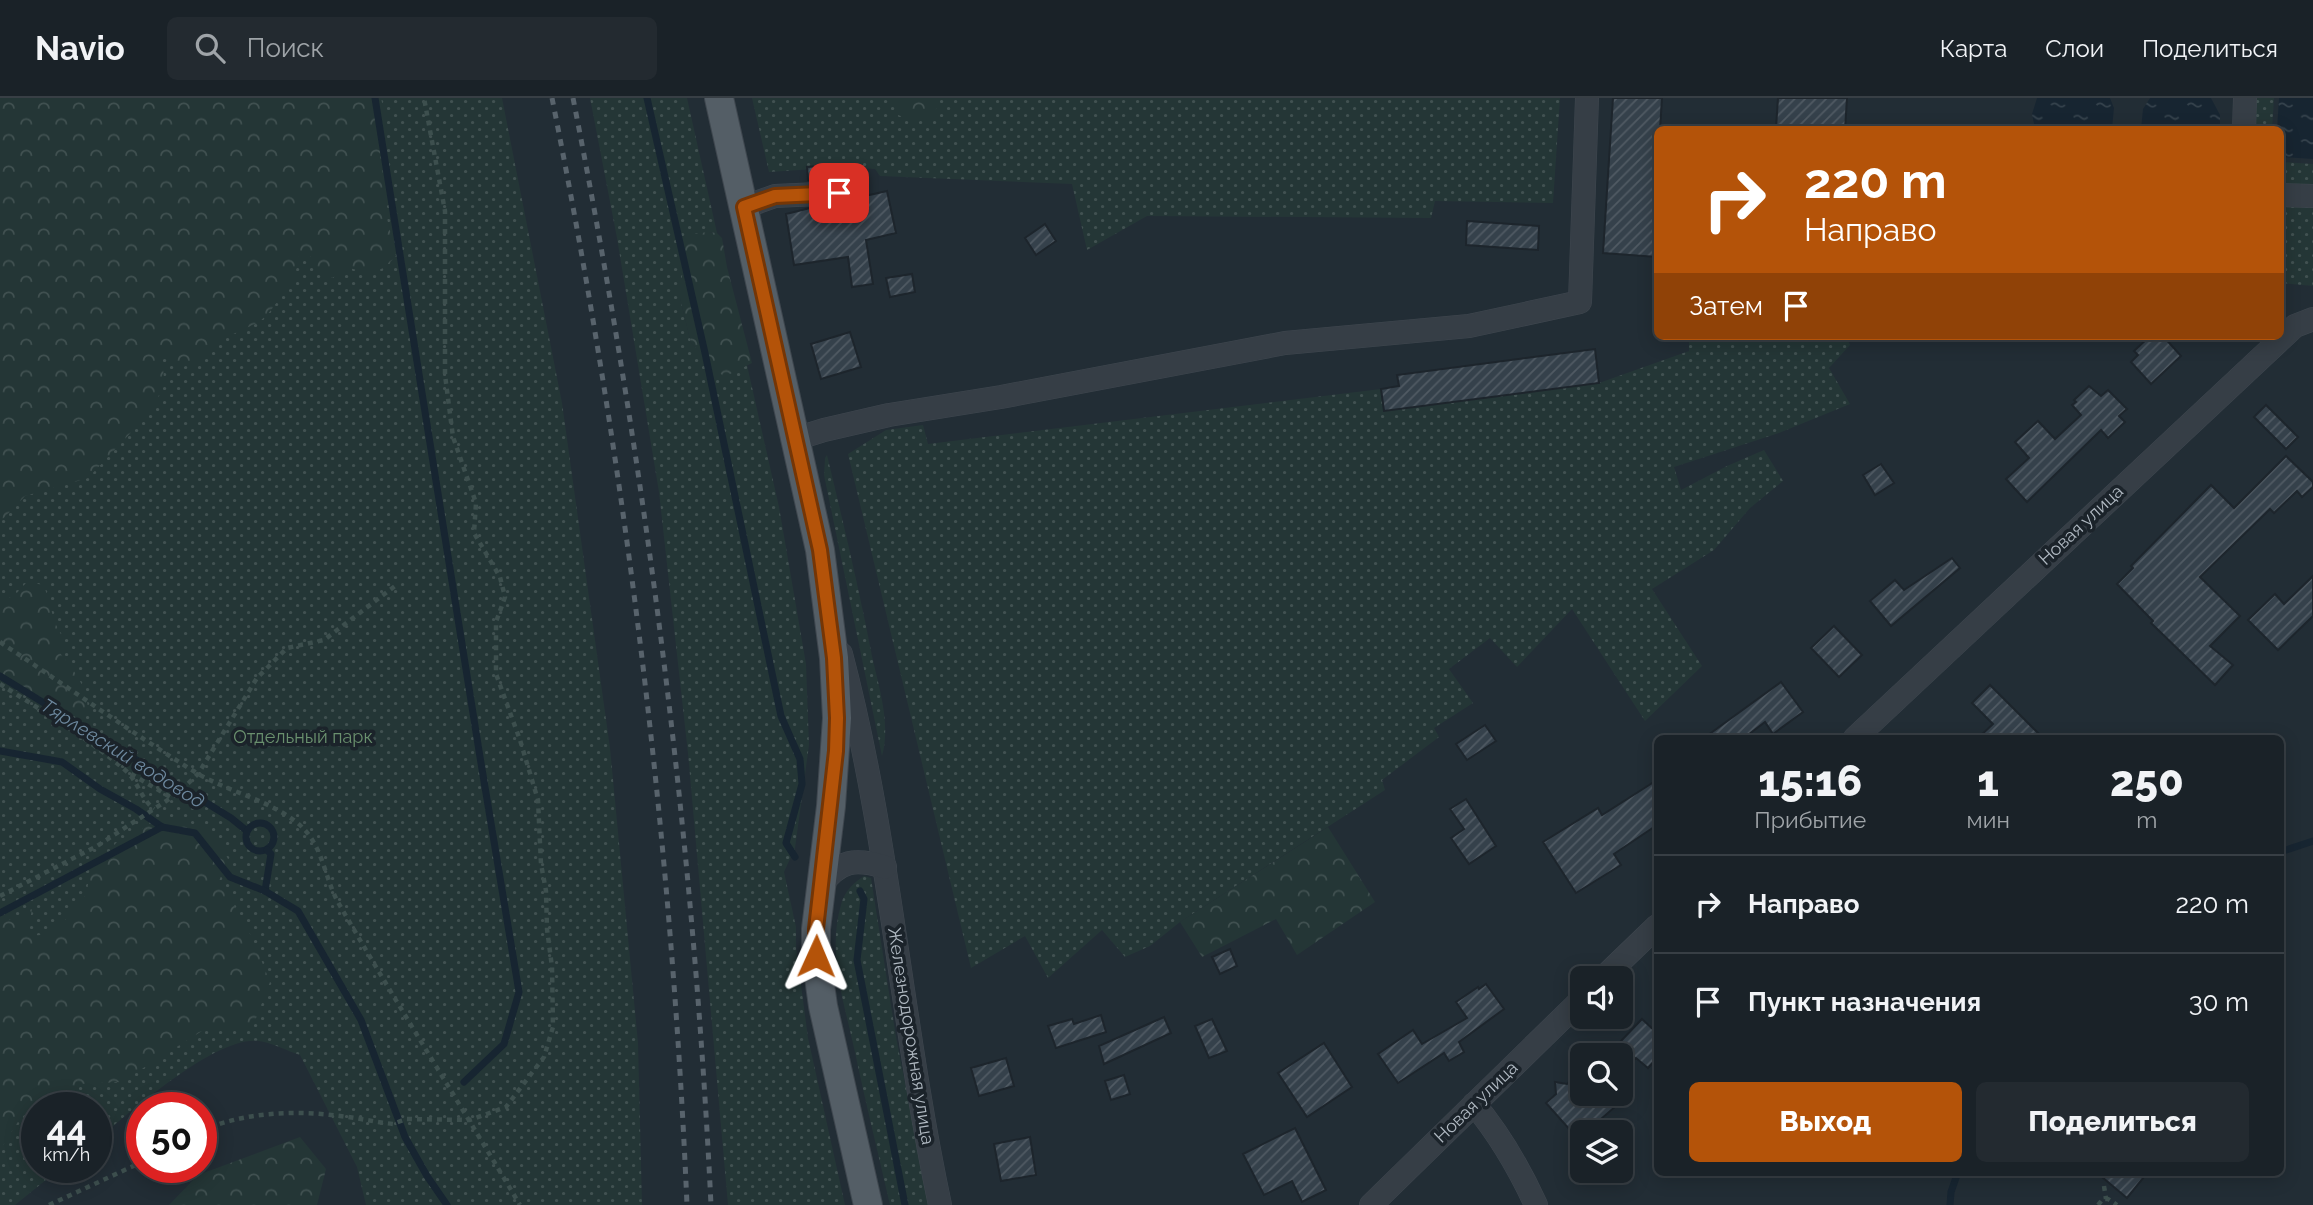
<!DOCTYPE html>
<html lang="ru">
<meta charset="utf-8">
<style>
body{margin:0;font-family:Raleway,sans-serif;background:#232a30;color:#f1f3f6;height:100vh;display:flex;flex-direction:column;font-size:26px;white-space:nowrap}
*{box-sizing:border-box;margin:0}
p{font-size:23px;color:#9fa4a8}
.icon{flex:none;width:38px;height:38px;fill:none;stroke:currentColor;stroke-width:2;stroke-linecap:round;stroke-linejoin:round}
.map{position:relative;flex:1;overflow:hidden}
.details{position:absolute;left:1654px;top:637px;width:630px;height:441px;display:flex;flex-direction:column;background:#1a2228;border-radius:10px;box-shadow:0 4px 18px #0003,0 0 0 2px #383f45}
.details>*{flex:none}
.top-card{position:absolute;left:1654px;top:28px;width:630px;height:214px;border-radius:10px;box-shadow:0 4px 18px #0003,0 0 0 2px #383f45;background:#b45309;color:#fff;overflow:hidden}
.fabs{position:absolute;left:1570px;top:868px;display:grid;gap:14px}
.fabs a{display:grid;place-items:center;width:63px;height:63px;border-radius:10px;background:#1a2228;box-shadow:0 4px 18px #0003,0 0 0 2px #383f45;font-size:35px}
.speed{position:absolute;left:21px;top:994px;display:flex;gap:14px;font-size:35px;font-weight:700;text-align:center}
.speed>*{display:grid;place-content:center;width:91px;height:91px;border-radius:50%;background:#1a2228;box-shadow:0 4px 18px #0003,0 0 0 2px #383f45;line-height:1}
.speed small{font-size:18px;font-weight:400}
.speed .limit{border:10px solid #d22;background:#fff;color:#111}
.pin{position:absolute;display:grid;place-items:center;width:60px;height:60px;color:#fff;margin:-30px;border-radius:14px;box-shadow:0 4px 10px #0006}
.me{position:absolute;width:77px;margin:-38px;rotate:1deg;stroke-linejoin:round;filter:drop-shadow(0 0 5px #0008)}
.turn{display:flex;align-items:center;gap:24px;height:147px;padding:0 35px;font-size:32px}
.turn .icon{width:91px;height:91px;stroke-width:2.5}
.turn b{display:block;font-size:49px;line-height:60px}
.then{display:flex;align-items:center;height:66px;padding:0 35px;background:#0003;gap:14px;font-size:26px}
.eta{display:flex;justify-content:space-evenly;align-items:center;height:119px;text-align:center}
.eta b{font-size:42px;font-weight:800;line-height:49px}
.action{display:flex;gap:14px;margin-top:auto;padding:14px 35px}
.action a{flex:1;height:80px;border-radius:10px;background:#b45309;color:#fff;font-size:28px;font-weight:800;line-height:80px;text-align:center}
.action a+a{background:#232a30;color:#f1f3f6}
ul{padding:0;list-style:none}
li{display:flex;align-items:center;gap:21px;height:98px;padding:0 35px;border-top:2px solid #383f45}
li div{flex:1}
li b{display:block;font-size:26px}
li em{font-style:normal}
header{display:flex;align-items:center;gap:42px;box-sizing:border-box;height:98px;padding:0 35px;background:#1a2228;border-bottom:2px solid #383f45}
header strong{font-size:33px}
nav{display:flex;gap:38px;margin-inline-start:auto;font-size:24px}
.search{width:490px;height:63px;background:#232a30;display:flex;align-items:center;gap:18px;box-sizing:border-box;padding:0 24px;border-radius:10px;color:#9fa4a8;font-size:26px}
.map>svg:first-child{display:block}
.green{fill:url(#green-dots)}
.forest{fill:url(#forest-crowns)}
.water{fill:url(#water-ripples)}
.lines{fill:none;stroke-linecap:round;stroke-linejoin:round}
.stream{stroke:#172531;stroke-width:7}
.building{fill:url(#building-hatch);stroke:#1d252c;stroke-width:2}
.minor-casing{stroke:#3f474f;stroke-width:24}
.major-casing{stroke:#3f474f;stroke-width:30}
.path{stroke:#3d4f4e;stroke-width:4.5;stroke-dasharray:5 5;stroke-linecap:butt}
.minor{stroke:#363e46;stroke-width:23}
.major{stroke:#545e66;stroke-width:28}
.rail{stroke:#58636c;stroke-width:5;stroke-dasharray:7 7;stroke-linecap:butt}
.route-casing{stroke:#753606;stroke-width:18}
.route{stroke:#b45309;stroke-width:12}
.labels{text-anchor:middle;stroke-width:7;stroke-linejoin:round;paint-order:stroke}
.street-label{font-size:18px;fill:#b0b9c2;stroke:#1b232a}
.park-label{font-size:18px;fill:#6a906e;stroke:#1b232a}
.water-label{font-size:19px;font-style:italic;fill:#6d889e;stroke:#1b232a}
</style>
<header>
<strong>Navio</strong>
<div class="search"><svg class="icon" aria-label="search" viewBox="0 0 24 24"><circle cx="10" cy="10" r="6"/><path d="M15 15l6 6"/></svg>Поиск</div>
<nav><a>Карта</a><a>Слои</a><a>Поделиться</a></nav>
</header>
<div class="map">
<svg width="2313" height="1107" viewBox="0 0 2313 1107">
<defs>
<pattern id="green-dots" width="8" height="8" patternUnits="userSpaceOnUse" patternTransform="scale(1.75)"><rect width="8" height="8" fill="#243636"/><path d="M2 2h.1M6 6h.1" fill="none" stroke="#415151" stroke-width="1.8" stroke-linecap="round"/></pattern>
<pattern id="forest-crowns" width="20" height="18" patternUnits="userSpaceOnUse" patternTransform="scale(1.75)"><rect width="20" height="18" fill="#243636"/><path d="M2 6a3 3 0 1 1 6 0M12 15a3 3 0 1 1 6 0" fill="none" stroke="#415151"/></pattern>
<pattern id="water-ripples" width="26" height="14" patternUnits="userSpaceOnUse" patternTransform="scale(1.75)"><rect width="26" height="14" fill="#172531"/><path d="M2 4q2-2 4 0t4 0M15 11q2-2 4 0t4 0" fill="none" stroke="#36434d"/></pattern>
<pattern id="building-hatch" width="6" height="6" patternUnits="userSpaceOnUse" patternTransform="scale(1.75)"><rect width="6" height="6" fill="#35414b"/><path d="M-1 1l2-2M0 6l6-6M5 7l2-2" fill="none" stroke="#505a63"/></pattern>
</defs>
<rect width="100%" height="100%" fill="#222d35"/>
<!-- green -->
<g class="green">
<path d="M 0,0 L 502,0 L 562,305 L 610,650 L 638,945 L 642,1107 L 366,1107 L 357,1069 L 300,957 C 287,953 273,945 259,943 C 216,937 130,1015 96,1042 L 96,1010 L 37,1010 L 37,1069 L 62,1069 L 15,1107 L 0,1107 Z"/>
<polygon points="590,0 687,0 717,135 708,134 680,200 691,245 724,278 747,267 779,409 806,566 809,647 795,750 784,774 796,829 796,849 808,940 845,1107 728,1107 688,655 659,394 617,140"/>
<polygon points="752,0 1560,0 1553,105 1435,103 1431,120 1147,118 1087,152 1072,86 880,78 875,71 845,69 769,74"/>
<polygon points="2253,0 2274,0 2272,31 2252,32"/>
<polygon points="2280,64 2313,66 2313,90 2280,89"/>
<polygon points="2280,104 2313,105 2313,188 2280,185"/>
<polygon points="1689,238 1846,238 1850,247 1829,270 1850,306 1779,335 1674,369 1681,392 1727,368 1764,352 1783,383 1750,410 1714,452 1652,491 1702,568 1645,623 1572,511 1517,569 1490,540 1449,571 1473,605 1434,630 1439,639 1382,682 1385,692 1180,824 1150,848 1125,859 1102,832 1048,880 1025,838 971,870 848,356 886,332 923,327 928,346 1381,291 1384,313 1599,285 1689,253"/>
<path d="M 827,357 C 843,424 859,490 872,558 C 879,590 891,626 882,658 L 824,377 L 825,360 Z"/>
<path d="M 864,778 L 871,780 L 896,939 L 929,1107 L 890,1107 C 878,1055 865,1002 854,950 C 844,904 827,854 841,807 C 844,794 853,785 864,778 Z"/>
</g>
<!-- forest -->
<g class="forest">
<path d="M 0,0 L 381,0 L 385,18 L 380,57 L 384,84 L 385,112 L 396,158 C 380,176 372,177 350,170 L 332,180 L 316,170 L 310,158 L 298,159 L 295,180 L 268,216 L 259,224 L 216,244 L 208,257 L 191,267 L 181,269 L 162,259 L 164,281 L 158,300 L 138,327 L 88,380 L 25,398 L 0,424 Z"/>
<polygon points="895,0 940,0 933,20 916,24 898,17"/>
<polygon points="708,134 717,135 722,140 727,169 752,265 724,279 691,245 680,200 686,137"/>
<path d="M 27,484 L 44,487 L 55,525 L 65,544 L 60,555 C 76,575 89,591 88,617 L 69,618 C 59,609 49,602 36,597 C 23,592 11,591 0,582 L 0,495 L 4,501 L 14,498 Z"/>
<path d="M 172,720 C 202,728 214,733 228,761 L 217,788 C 239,802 260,859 270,884 L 253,928 L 202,933 L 121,984 L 79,986 L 21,1019 L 0,1052 L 0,826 L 32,811 L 27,838 L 41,837 L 71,818 L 71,811 L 87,796 L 89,776 L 102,765 L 116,745 L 152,725 Z"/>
<polygon points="1328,729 1375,804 1297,857 1276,821 1202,859 1180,824"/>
<polygon points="300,1039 326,1071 317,1107 169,1107 198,1077"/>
</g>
<!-- water -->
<g class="water">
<polygon points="2037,0 2110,0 2114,10 2112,31 2035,31 2032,16"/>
<polygon points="2150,0 2211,0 2220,17 2220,31 2141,31 2143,11"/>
<polygon points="2279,0 2313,0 2313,61 2280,59 2280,32 2277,31"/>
</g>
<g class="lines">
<!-- stream -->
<g class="stream">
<polyline points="375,0 480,659 519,894 504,946 464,984"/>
<polyline points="647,0 705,255 781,618 800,661 802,686 786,745 795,759"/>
<polyline points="0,578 231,720 247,733"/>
<polyline points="0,653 62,664 100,691 136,711 162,729"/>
<circle cx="260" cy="739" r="14"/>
<polyline points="2280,754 2313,743"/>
<polyline points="265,793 271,756 267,752"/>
<polyline points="860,793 864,801 857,862 905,1107"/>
<polyline points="0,815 162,729 195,735 230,779 265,793 298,813 361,922 405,1039 427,1078 447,1107"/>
<polyline points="1950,1107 1951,1094 1958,1074"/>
</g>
</g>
<!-- building -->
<g class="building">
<polygon points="1613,0 1662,0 1660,32 1657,32 1657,159 1603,155"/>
<polygon points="1778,0 1847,0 1845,32 1776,30"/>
<polygon points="845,66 846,83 838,81 808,82 807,69"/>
<polygon points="887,93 896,135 866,142 873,186 852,189 848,159 794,167 786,116 810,110 840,109 847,106 852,101"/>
<polygon points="1467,123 1539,128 1538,152 1466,147"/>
<polygon points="1045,126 1056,143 1036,157 1025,140"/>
<polygon points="912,176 915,194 890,199 886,180"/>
<polygon points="850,234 861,269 821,281 811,246"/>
<polygon points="2150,238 2163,238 2181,258 2151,286 2131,264 2138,257 2134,253"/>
<polygon points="1595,251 1599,285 1384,313 1381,291 1399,288 1397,277"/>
<polygon points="2089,288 2101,298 2108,292 2127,311 2119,318 2125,324 2108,340 2101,332 2027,404 2006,381 2029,360 2015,344 2038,323 2055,341 2081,317 2072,307 2076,304 2074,302"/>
<polygon points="2266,307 2298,339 2286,351 2254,319"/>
<polygon points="2286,358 2313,384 2313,389 2302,399 2297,393 2274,415 2270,411 2200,479 2240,518 2210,548 2233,567 2215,587 2151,525 2153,523 2117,486 2133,470 2131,468 2211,387 2234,410"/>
<polygon points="1881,366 1894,385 1875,397 1863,377"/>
<polygon points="1952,460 1960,470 1891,528 1870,503 1895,482 1904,492"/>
<polygon points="2313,478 2313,518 2278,552 2248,522 2275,496 2284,506"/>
<polygon points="1834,528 1862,557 1839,579 1811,550"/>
<polygon points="1781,584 1803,614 1773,636 1765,624 1744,640 1704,640"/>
<polygon points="1990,587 2043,640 1978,640 1993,626 1972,605"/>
<polygon points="1485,627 1496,643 1467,662 1456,646"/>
<polygon points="1657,682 1657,727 1614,756 1621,767 1576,795 1543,744 1598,710 1602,717"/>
<polygon points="1466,701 1496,748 1469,766 1451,740 1464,731 1450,711"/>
<polygon points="1230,851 1237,868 1220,876 1212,859"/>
<polygon points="1486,886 1504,911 1459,944 1464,954 1449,963 1444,955 1398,985 1378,956 1413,932 1422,946 1467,920 1456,904 1478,889 1479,891"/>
<polygon points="1101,917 1106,934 1056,950 1048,928 1072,921 1074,926"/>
<polygon points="1164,919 1171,935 1104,966 1099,948"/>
<polygon points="1212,921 1227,953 1209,960 1195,928"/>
<polygon points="1642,921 1657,935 1657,960 1648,970 1636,960 1633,963 1618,949 1621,945 1620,944"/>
<polygon points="1324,945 1352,989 1307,1019 1278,975"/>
<polygon points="1006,960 1014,988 979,998 971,970"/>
<polygon points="1582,973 1582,996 1606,996 1616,1008 1586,1034 1582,1034 1582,1038 1578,1041 1546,1005 1556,996 1555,984 1567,986"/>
<polygon points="1124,977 1130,996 1111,1002 1105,983"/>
<polygon points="1295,1030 1326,1092 1302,1104 1292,1083 1264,1097 1243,1056"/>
<polygon points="1030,1039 1036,1077 1001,1083 994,1046"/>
<polygon points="2096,1074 2148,1074 2127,1100"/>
</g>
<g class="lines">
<!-- minor casing -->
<g class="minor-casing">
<g id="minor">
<polyline points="2244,32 2245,0"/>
<polyline points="2280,97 2313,98"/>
<polyline points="744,109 775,98 839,95"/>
<polyline points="795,341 824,332 889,317 1001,299 1285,245 1469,228 1580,204 1587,0"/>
<path d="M 841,556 C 889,737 901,924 940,1107"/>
<polyline points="1855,640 2295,228 2313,221"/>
<path d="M 821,787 C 840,762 855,760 885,769"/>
<polyline points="1603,880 1657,828"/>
<path d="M 1474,1006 C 1500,1037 1519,1070 1536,1107"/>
<polyline points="1371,1107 1582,901"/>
</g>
</g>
<!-- major casing -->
<g class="major-casing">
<polyline id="major" points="719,0 820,452 834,560 837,620 831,708 816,831 816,858 823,908 868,1107"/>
</g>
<!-- path -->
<g class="path">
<path d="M 0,544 C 65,587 129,633 195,674 C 226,693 266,701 295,723 C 324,745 323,778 339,806 C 398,908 460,1006 520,1107"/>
<path d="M 0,586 C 41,612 89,641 125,672 C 138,683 141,701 154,711"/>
<polyline points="131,676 172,700"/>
<polyline points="0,798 97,748 177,696 198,676 257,580 287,550 324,542 395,488 399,487"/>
<path d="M 201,1033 C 244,1014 293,1012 340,1018 C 358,1020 375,1024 393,1026 L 406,1021 L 470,1022 L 506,1009 L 544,959 L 553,929 L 552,869 L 547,831 L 546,793 L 541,766 L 538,702 L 520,642 L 496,576 L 496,524 L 505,499 L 500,479 L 474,435 L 476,405 L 453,339 L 445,277 L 445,113 L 424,0"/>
<polyline points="2104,1088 2106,1101"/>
<polyline points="49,1107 142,1064"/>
<polyline points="2098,1107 2103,1101 2108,1101 2117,1107"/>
</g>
<!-- minor -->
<use href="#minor" class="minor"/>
<!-- major -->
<use href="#major" class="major"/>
<!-- rail -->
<g class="rail">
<path d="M 552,0 C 625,364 671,736 687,1107"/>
<path d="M 573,0 C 645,365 693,735 711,1107"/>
</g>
</g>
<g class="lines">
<!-- route casing -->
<g class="route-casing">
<polyline id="route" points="816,858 816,831 836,653 837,620 834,560 820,452 744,109 775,98 839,95"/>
</g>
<!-- route -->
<use href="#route" class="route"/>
</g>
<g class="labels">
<!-- street labels -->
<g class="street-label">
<text transform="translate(2081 427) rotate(-43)" y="6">Новая улица</text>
<text transform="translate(911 938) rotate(81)" y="6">Железнодорожная улица</text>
<text transform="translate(1476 1004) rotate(-44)" y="6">Новая улица</text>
</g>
<!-- park labels -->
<g class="park-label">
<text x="303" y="645">Отдельный парк</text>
</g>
<!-- water labels -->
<g class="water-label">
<text transform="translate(123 655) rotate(32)" y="7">Тярлевский водовод</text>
</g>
</g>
</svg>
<div class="fabs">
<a><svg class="icon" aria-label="sound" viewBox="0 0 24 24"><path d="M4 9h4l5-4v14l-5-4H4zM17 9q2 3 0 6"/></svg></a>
<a><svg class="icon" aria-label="search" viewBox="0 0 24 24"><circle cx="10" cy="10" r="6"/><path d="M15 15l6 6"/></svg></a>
<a><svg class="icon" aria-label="layers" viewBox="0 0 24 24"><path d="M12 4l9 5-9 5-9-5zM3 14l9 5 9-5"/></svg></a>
</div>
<div class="speed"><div>44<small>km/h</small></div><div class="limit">50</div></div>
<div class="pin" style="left:839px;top:95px;background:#d93025"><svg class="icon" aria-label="arrive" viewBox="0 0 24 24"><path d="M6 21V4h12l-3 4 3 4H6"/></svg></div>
<svg class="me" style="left:816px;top:858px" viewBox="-20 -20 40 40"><path d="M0-17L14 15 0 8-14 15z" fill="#b45309" stroke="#fff" stroke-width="4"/></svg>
<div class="top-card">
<div class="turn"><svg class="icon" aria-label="right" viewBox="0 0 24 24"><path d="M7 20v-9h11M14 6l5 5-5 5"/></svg><div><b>220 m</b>Направо</div></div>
<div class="then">Затем<svg class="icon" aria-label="arrive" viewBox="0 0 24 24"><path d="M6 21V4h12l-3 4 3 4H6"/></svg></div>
</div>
<section class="details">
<div class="eta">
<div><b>15:16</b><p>Прибытие</p></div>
<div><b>1</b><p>мин</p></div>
<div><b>250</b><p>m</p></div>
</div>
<ul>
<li><svg class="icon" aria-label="right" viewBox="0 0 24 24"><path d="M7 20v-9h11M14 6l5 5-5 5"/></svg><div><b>Направо</b></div><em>220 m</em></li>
<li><svg class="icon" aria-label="arrive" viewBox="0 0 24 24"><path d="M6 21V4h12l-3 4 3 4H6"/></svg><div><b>Пункт назначения</b></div><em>30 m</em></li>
</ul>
<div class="action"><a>Выход</a><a>Поделиться</a></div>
</section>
</div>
